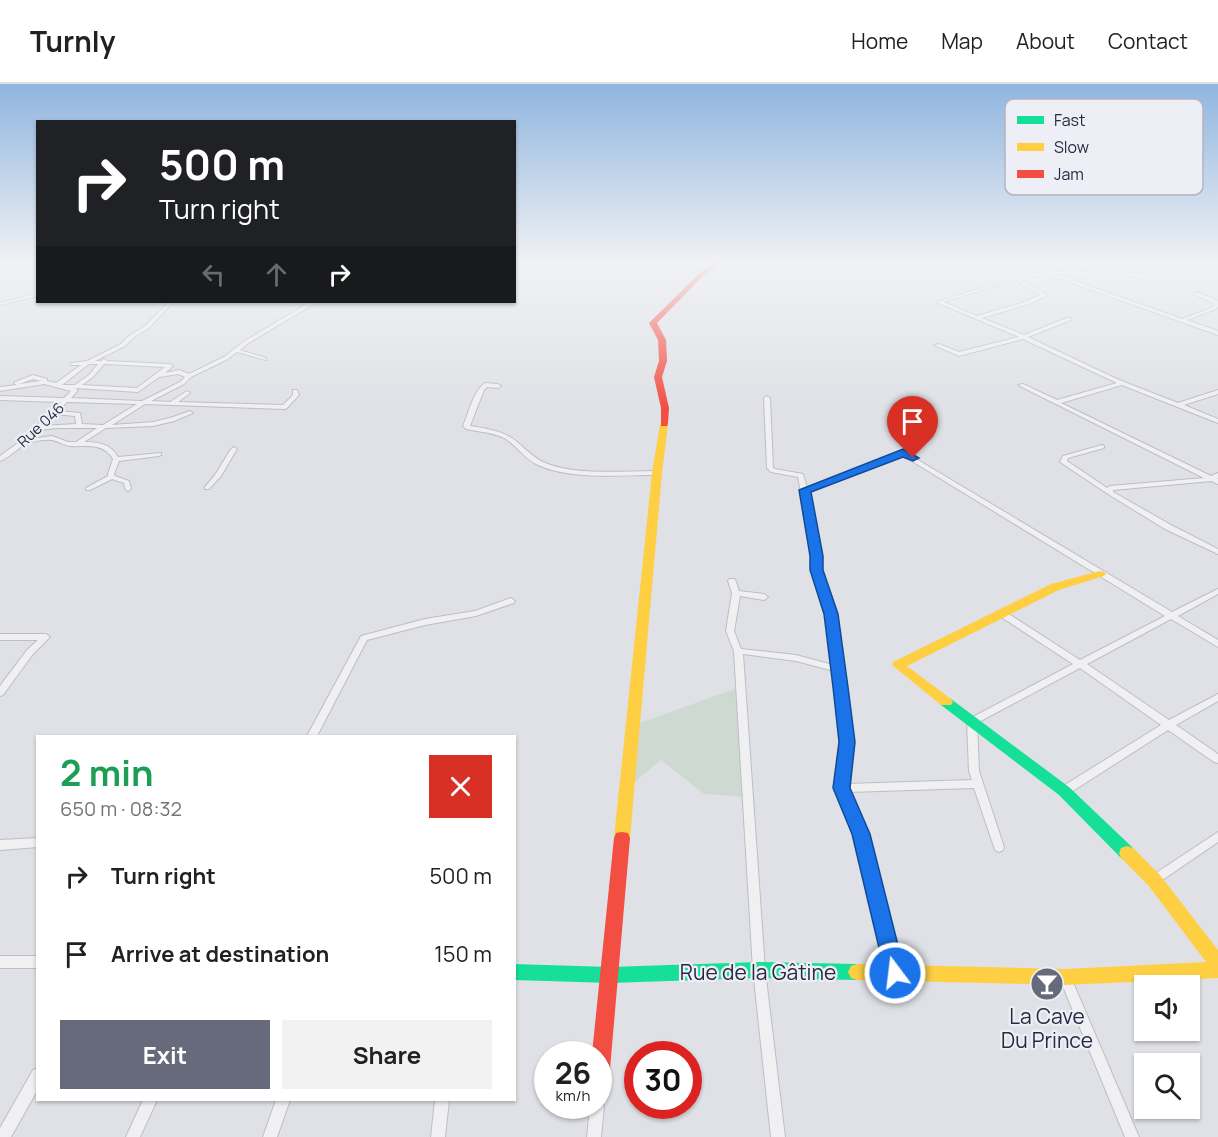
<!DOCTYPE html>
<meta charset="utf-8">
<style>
body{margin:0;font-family:Manrope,sans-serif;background:#f2f2f2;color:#202124;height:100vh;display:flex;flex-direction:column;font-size:22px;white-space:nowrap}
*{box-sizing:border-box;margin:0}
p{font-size:20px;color:#757577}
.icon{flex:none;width:33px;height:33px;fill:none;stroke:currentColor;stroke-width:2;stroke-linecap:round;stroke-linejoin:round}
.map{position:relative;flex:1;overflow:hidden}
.details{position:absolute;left:36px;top:651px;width:480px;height:366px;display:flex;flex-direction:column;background:#fff;border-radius:0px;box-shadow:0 2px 4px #0004}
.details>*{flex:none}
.guide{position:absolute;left:36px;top:36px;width:480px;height:183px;border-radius:0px;box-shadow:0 2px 4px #0004;background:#202124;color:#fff;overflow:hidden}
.tools{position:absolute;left:1134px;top:891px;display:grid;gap:12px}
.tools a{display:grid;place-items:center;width:66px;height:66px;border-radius:0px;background:#fff;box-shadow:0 2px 4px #0004;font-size:30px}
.speed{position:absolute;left:534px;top:957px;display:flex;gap:12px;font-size:30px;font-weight:700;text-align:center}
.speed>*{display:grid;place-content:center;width:78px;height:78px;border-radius:50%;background:#fff;box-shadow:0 2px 4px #0004;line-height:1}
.speed small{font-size:15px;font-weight:400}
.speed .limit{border:9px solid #d22;background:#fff;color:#111}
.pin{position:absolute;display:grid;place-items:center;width:51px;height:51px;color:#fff;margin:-62px -26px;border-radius:50% 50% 50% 0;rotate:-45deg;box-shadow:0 0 6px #0007}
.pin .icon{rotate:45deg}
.me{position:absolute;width:66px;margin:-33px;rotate:345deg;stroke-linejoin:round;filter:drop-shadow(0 0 4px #0008)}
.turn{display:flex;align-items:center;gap:21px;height:126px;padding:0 24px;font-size:27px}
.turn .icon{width:78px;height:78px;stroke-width:2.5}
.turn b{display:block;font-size:42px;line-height:51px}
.lanes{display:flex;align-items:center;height:57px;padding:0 24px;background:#0003;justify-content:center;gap:30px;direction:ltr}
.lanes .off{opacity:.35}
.round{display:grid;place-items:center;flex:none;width:63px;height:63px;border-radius:0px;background:#f2f2f2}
.overview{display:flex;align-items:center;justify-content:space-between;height:102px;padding:0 24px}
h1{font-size:36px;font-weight:700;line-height:45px;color:#1e9e55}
.button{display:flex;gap:12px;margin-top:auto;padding:12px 24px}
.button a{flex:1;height:69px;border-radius:0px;background:#676a7a;color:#fff;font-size:24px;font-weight:700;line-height:69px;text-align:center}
.button a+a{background:#f2f2f2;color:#202124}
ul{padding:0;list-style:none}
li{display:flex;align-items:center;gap:18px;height:78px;padding:0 24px}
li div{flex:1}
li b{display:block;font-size:22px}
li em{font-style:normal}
header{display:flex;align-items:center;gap:36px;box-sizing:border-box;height:84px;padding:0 30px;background:#fff;border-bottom:2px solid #e0e0e0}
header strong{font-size:28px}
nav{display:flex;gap:33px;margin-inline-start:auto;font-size:21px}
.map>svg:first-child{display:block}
.green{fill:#ced9d1}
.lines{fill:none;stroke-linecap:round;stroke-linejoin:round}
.street-casing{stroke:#bdbec4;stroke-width:2}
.street{fill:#f0f0f3;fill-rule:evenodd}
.fast{fill:#16e098;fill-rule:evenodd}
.slow{fill:#ffcf43;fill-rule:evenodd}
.jam{fill:#f24e42;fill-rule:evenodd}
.route{fill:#1a73e8;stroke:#114b97;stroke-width:1.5}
.labels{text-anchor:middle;stroke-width:4.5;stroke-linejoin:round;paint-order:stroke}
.far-street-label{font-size:15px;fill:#262a40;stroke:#eeeff6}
.near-street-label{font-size:21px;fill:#262a40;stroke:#eeeff6}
.near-poi-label{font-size:21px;fill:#262a40;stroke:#eeeff6}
.key{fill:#eeeff6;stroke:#b2b4bf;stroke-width:1.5}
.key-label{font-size:16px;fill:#262a40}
</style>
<header>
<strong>Turnly</strong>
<nav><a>Home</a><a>Map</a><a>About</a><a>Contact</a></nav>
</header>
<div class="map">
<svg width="1218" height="1053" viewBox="0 0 1218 1053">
<rect width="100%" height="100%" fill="#e0e1e6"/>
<!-- green -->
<polygon class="green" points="740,603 747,713 704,710 661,676 627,704 634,641"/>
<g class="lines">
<!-- street casing -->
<g class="street-casing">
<g id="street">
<path d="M 1022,177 C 1032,177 1038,185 1047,187 C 1052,188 1057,188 1062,188 C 1091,190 1127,180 1153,197 L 1151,198 L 1140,194 L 1124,190 L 1078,191 L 1055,190 L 1182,235 L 1209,225 L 1215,221 L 1214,219 L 1195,211 L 1195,209 L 1199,209 L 1218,217 L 1218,223 L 1216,225 L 1187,236 L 1218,247 L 1218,251 L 1047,190 C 1038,191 1030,192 1022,197 L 1046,210 L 1046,212 L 1029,220 L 982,234 L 1024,251 L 1067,234 L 1071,234 L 1071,236 L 1028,253 L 1119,296 L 1178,319 L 1218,306 L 1218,310 L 1184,321 L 1218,335 L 1218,339 L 1122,301 L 1061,319 L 1211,392 L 1218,389 L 1218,394 L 1217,395 L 1218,395 L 1218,400 L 1211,397 L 1113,406 L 1113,408 L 1171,441 L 1218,465 L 1218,470 L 1165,445 L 1108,410 L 1060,378 L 1063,372 L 1102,361 L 1104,362 L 1104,364 L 1068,374 L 1067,377 L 1107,404 L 1110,402 L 1204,394 L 1018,301 L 1023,300 L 1057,316 L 1117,299 L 1023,255 L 959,272 L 934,261 L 939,260 L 959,268 L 1019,253 L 936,218 L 999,199 L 999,201 L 943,218 L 977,232 L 1025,218 L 1040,211 L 1017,197 L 1024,192 L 1041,188 Z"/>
<polygon points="1144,177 1149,177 1159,186 1157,187 1136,189 1136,188 1153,185"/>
<polygon points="1201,177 1206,177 1218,182 1218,185"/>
<polygon points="38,178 38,180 0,187 0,185"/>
<polygon points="38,209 38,212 0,221 0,219"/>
<path d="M 169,218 L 173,218 L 149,244 L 134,253 L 125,262 L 95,277 L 101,277 L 104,275 L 107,277 L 170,280 L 173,282 L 165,289 L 179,286 L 189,290 L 224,273 L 243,258 L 310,218 L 315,218 L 315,219 L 247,260 L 240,266 L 266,274 L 266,276 L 237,268 L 228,275 L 191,293 L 184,300 L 151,317 L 170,318 L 187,307 L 190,309 L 189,310 L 178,318 L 283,321 L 293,311 L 293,306 L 297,306 L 299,311 L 298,312 L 287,324 L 285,325 L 145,320 L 112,341 L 153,338 L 170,334 L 190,327 L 193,329 L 174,337 L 153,342 L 106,344 L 84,358 C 98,358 111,360 118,373 L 161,369 L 161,371 L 159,372 L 119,377 L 114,390 L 115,392 L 129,397 L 131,405 L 128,407 L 125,405 L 124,399 L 112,395 L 90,406 L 86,406 L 86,404 L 108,392 L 108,390 L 113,375 C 103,358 86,363 70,362 C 63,361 58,357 52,356 C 45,355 35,357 28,359 C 19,362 11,373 0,377 L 0,372 L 18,359 L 61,318 L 0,316 L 0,312 L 64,314 L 71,307 L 44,300 L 0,307 L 0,303 L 17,301 L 14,299 L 15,298 L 33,291 L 47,295 L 47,297 L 56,299 L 81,281 L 71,281 L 71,279 L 87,277 L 121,260 L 130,251 L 145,242 ZM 89,280 L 98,280 L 89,291 L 75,301 L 62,301 ZM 104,280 L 165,283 L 137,304 L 82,301 L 93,293 ZM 178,290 L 185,293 L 180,298 L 142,317 L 71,314 L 78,306 L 75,304 L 138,308 L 159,293 ZM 33,295 L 41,297 L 19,300 ZM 67,318 L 137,320 L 103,341 L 82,340 L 80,329 L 58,327 ZM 54,330 L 75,332 L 76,340 L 43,342 ZM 57,344 L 97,344 L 76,358 L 68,358 L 52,352 L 31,355 L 39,346 Z"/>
<path d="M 485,299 L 498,300 L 501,302 L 498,304 L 487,303 L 484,306 L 470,342 C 483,344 498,346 510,353 C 522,360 530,372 543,378 C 572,392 625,387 657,387 L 660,389 L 657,391 C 622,391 570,396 538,381 C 525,375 518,363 506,355 C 494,348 479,348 466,345 L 463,342 C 469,328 473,308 485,299 Z"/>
<path d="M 767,312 L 770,314 L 773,384 L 775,385 L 803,390 L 807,404 L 903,367 L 1172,528 L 1218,505 L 1218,510 L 1178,532 L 1218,556 L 1218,563 L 1171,535 L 1087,580 L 1169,636 L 1218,610 L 1218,617 L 1176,641 L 1218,670 L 1218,679 L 1214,678 L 1168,646 L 1068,710 L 1064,711 L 1060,710 L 1059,707 L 1060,704 L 1161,641 L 1080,584 L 977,639 L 979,687 L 1004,763 L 1003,766 L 999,768 L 995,766 L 994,763 L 974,704 L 848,708 L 866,750 L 901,889 L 899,893 L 895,895 L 891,893 L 889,889 L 856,750 L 836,704 L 842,658 L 834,587 L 796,577 L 743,570 L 765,886 L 785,1053 L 771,1053 L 753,886 L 734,567 L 726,547 L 732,509 L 728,497 L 729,495 L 735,495 L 739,507 L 764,510 L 768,513 L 764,516 L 740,512 L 734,547 L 741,565 L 796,571 L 833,581 L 827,530 L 813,485 L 811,461 L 798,393 L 771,388 L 767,384 L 764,314 ZM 902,371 L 1165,532 L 1080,576 L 1004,527 L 998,527 L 997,529 L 998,531 L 1073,580 L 969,635 L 967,637 L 969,687 L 972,696 L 847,700 L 852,658 L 840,566 L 835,530 L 821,485 L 819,461 L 808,408 Z"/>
<polygon points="234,363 237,365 221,392 209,405 205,405 205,403 215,391 231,365"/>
<polygon points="511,514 515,517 514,519 476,532 425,541 367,556 317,652 307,652 361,552 425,535 475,527"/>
<polygon points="0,550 46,550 50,553 33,570 3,611 0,612 0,602 27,566 38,556 0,556"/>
<polygon points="1218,748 1218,758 1158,799 1154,801 1150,799 1148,796 1150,793"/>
<polygon points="38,754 38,763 0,766 0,756"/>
<rect x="0" y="872" width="38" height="12"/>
<polygon points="1065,887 1069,889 1139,1053 1125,1053 1059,893 1061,889"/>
<polygon points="38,984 38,1005 11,1053 0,1053 0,1044 33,986"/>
<polygon points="143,1016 157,1016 140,1053 126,1053"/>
<polygon points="276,1016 290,1016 277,1053 263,1053"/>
<polygon points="435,1016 449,1016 445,1053 431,1053"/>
<polygon points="598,1016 602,1017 604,1022 601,1053 587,1053 590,1022 598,1022"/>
</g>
</g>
<!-- street -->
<use href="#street" class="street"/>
<!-- fast -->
<g class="fast">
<polygon points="946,613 951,615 1069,703 1133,764 1135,769 1133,774 1127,776 1121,774 1059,711 941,621 939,618 941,615"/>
<polygon points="759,878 857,880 863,882 866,888 863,894 857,896 759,894 610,899 514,896 514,880 610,883"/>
</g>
<!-- slow -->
<g class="slow">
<polygon points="664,337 668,340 662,389 630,754 628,759 622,760 616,759 614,754 652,389 660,340"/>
<polygon points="1100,487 1104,488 1106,490 1104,492 1059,506 907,582 951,615 953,618 951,621 941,621 892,581 893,578 1051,500"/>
<polygon points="1127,762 1133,764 1160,791 1218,866 1218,894 1065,901 857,896 851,894 848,888 851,882 857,880 1065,885 1206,878 1148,801 1121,774 1119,769 1121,764"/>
</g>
<!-- jam -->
<g class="jam">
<polygon points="716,177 723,177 704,191 657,239 666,256 667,277 662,293 669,324 668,340 667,342 661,342 661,324 654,293 659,277 658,256 649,239 700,189"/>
<polygon points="622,748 628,749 630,754 608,1008 605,1015 598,1018 598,970 592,970 614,754 616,749"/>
</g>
</g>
<!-- sky -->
<linearGradient id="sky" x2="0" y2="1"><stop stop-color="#90b5e0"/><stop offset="0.55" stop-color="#f1f2f4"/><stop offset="1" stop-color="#f1f2f4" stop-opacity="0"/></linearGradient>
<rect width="1218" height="324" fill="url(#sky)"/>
<!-- route -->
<polygon class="route" points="903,365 919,374 913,377 903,373 811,408 823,472 823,486 838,530 848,603 855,658 850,704 870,750 905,889 902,896 895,899 888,896 885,889 852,750 833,704 839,658 833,603 824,530 810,486 810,472 799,406"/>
<!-- icons -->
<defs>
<g id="bar-disc" transform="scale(1.725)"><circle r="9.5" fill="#676a7a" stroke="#eeeff6"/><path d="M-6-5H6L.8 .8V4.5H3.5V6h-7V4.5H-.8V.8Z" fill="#fff"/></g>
</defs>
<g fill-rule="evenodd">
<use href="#bar-disc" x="1047" y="900"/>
</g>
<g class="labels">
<!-- far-street labels -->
<g class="far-street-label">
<text transform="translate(41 341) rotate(-43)" y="5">Rue 046</text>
</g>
<!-- near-street labels -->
<g class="near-street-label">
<text x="758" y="896">Rue de la Gâtine</text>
</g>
<!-- near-poi labels -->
<g class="near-poi-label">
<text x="1047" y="940">La Cave<tspan x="1047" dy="24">Du Prince</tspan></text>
</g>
</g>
<!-- legend -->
<rect x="1005" y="15" width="198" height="96" rx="9" class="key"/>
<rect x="1017" y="32" width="27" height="8" fill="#16e098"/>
<rect x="1017" y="59" width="27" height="8" fill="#ffcf43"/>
<rect x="1017" y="86" width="27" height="8" fill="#f24e42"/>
<g class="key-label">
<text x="1054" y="42">Fast</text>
<text x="1054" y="69">Slow</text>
<text x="1054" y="96">Jam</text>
</g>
</svg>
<div class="tools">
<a><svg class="icon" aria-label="sound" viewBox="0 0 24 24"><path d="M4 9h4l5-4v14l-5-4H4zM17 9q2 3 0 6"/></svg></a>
<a><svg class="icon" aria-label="search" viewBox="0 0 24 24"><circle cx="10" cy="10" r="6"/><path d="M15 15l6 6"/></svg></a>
</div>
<div class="speed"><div>26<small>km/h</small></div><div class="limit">30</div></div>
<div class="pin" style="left:913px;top:374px;background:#d93025"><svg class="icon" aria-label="arrive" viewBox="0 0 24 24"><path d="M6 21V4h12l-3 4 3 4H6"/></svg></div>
<svg class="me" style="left:895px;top:889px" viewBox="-20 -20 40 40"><circle r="17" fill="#1a73e8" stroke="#fff" stroke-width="3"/><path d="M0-11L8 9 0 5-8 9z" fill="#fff"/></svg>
<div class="guide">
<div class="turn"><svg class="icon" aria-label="right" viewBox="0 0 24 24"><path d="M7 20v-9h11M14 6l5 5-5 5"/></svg><div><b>500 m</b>Turn right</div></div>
<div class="lanes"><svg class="icon off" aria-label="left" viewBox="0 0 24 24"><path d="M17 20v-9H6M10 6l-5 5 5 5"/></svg><svg class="icon off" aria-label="ahead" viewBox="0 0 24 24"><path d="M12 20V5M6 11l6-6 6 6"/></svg><svg class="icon" aria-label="right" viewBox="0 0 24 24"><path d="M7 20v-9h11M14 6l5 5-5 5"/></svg></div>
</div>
<section class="details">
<div class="overview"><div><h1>2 min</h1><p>650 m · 08:32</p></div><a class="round" style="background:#d93025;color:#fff"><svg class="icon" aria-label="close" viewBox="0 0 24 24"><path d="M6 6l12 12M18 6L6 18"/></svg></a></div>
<ul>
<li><svg class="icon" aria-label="right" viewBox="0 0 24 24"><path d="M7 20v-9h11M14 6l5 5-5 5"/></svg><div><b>Turn right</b></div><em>500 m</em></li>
<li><svg class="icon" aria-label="arrive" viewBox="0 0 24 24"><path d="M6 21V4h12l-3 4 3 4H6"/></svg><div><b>Arrive at destination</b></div><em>150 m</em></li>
</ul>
<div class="button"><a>Exit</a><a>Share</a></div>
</section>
</div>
